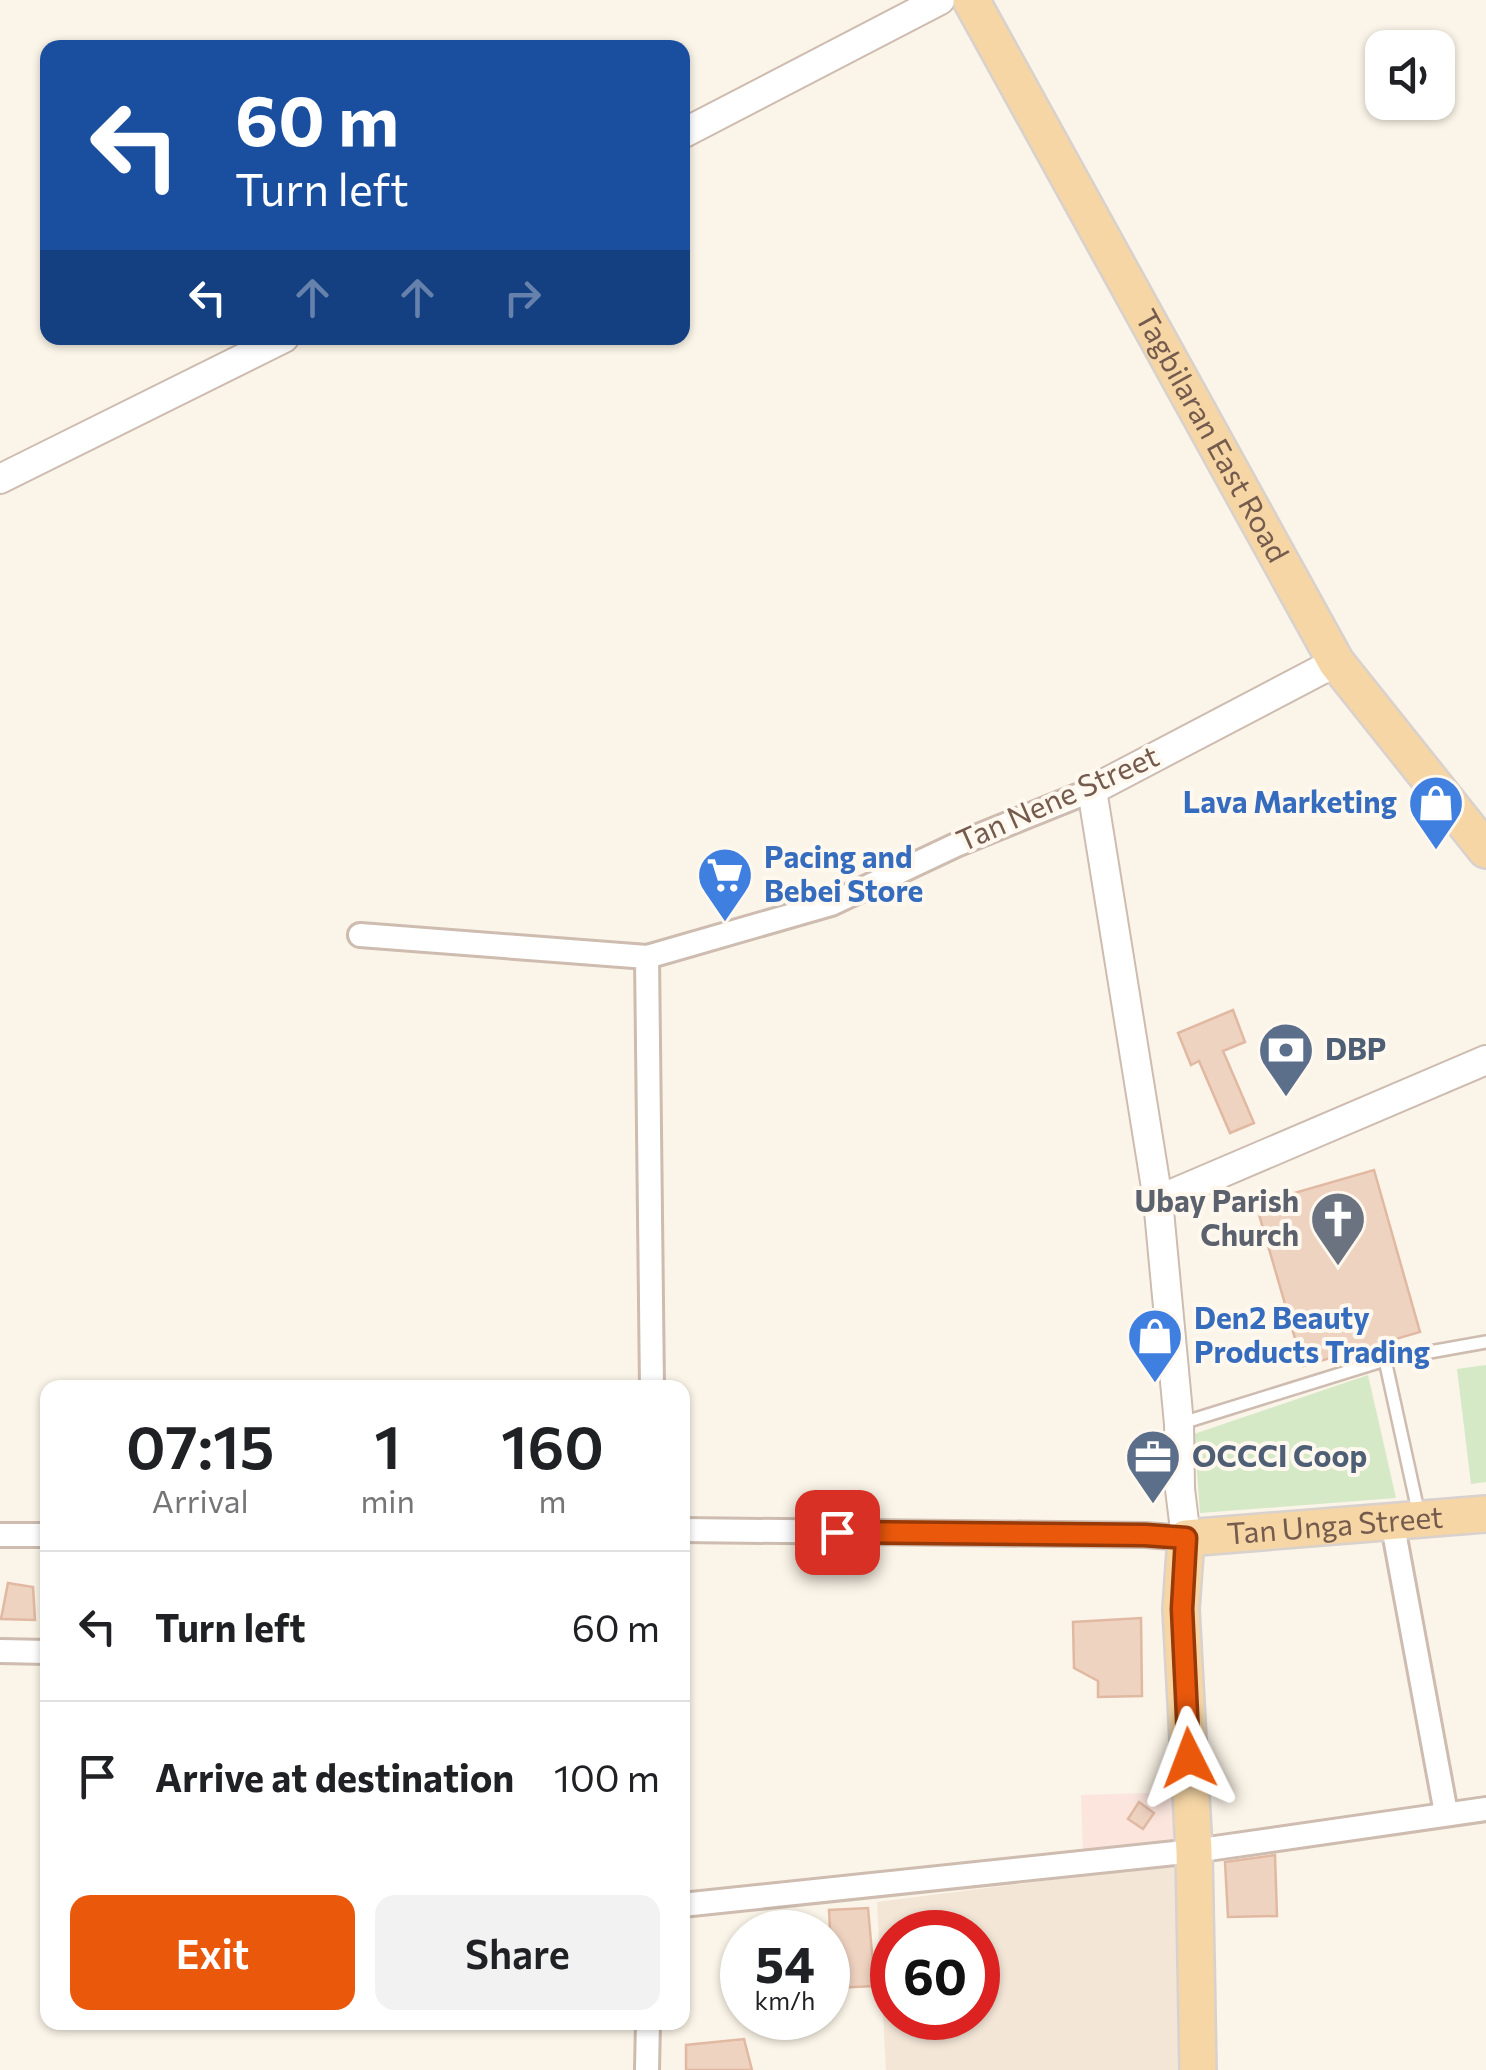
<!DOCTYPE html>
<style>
body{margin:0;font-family:Commissioner,sans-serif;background:#f2f2f2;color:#202124;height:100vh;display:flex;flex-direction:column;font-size:38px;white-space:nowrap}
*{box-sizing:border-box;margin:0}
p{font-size:32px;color:#757577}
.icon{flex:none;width:55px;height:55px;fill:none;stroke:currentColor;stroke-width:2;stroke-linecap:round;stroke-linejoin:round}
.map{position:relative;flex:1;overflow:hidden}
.sheet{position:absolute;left:40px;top:1380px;width:650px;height:650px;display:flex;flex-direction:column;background:#fff;border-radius:20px;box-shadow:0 2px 8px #0004}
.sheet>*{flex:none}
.hud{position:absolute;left:40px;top:40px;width:650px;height:305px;border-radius:20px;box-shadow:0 2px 8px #0004;background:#1a4fa0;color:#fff;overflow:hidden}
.fabs{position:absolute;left:1365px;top:30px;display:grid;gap:20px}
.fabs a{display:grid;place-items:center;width:90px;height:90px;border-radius:20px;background:#fff;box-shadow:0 2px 8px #0004;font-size:50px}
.speed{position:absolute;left:720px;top:1910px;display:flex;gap:20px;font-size:50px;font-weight:700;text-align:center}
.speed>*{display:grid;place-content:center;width:130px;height:130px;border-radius:50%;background:#fff;box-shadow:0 2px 8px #0004;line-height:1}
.speed small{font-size:25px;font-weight:400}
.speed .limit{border:15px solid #d22;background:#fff;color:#111}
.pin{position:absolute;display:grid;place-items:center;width:85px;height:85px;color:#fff;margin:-42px;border-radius:20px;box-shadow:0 5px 15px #0006}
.me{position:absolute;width:110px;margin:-55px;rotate:357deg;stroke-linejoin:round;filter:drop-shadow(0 0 8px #0008)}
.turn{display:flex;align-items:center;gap:35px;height:210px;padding:0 30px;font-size:45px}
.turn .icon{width:130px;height:130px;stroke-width:2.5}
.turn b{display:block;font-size:70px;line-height:85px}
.lanes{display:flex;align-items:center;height:95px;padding:0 30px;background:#0003;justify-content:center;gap:50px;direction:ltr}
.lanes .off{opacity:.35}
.eta{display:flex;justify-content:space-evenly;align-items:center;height:170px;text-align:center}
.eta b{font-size:60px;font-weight:600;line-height:70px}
.button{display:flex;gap:20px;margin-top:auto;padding:20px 30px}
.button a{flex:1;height:115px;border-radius:20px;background:#ea580c;color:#fff;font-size:40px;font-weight:600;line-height:115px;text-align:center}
.button a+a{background:#f2f2f2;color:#202124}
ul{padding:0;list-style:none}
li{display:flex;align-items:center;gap:30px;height:150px;padding:0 30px;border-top:2px solid #e0e0e0}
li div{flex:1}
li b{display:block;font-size:38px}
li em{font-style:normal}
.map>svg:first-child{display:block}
.residential{fill:#f3e6d7;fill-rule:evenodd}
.commercial{fill:#fbe5dd}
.green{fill:#d5e9c7}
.building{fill:#efd3c1;stroke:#e1b9a3;stroke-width:2.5}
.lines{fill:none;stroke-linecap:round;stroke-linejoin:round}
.service-casing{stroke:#cdbcaf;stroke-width:16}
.minor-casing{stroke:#cdbcaf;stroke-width:28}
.tertiary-casing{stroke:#cdbcaf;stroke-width:32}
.primary-casing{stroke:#d8d1cd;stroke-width:40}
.service{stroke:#fff;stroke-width:11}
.minor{stroke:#fff;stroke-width:22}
.tertiary{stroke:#fff;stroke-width:28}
.primary{stroke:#f6d6a5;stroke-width:35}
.route-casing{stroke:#983908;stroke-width:25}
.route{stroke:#ea580c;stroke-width:18}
.labels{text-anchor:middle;stroke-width:8;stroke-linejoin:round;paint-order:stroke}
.street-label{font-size:30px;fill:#745b4d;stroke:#fef8ef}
.shop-label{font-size:30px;font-weight:bold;fill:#366cbe;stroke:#fef8ef;text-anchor:start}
.service-label{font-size:30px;font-weight:bold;fill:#4e5e75;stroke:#fef8ef;text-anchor:start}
.worship-label{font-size:30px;font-weight:bold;fill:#5b616d;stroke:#fef8ef;text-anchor:end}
</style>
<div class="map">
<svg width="1486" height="2070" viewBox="0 0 1486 2070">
<rect width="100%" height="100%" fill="#fbf4e8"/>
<!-- residential -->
<path class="residential" d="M 1176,1864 L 1185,2070 L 886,2070 L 877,1902 ZM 892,1932 L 978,1932 L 978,2018 L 892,2018 Z"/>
<!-- commercial -->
<polygon class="commercial" points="1179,1792 1181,1849 1083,1852 1081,1795"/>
<!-- green -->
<g class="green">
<polygon points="1486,1365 1486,1482 1471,1484 1457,1369"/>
<polygon points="1368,1375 1396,1498 1200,1513 1194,1434"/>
</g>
<!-- building -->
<g class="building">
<polygon points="1233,1010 1245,1042 1223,1051 1254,1123 1230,1133 1199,1061 1191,1065 1178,1033"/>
<polygon points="1374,1170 1420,1332 1303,1366 1256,1204"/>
<polygon points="8,1583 33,1587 35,1620 1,1619"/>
<polygon points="1141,1618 1142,1696 1098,1697 1098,1681 1074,1668 1073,1622"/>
<polygon points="1139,1802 1154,1813 1143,1829 1128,1819"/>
<polygon points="1275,1855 1277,1916 1228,1917 1225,1862"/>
<polygon points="868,1908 875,1986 833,1988 829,1910"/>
<polygon points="744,2039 752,2070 686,2070 686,2045"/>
</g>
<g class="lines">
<!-- service casing -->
<g class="service-casing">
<g id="service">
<polyline points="1179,1424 1385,1360"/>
<polyline points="1419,1515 1385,1360 1486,1342"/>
</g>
</g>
<!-- minor casing -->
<g class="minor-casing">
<g id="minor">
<polyline points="360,935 647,957 831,904 956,845 1092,790"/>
<polyline points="647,957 652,1388"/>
<polyline points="1392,1521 1446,1813"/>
<polyline points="682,1530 1145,1535 1186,1538"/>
<polyline points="0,1535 48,1535"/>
<polyline points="0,1651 48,1652"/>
<polyline points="682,1905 1194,1851 1486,1809"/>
<polyline points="647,2070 648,2022"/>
</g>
</g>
<!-- tertiary casing -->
<g class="tertiary-casing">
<g id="tertiary">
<polyline points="682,134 940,0"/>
<polyline points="0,479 284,338"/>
<polyline points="1158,1200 1486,1060"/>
<polyline points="1186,1538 1180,1489 1179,1424 1158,1200 1092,790 1336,662"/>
</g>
</g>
<!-- primary casing -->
<g class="primary-casing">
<g id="primary">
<path id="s1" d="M 971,0 L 1336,662 L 1486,850"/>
<path id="s2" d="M 1198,2070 L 1194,1851 L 1181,1609 L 1186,1538 L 1486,1514"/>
</g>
</g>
<!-- service -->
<use href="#service" class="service"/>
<!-- minor -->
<use href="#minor" class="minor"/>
<!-- tertiary -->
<use href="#tertiary" class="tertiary"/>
<!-- primary -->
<use href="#primary" class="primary"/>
</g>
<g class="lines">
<!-- route casing -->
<g class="route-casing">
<polyline id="route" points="837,1532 1145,1535 1186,1538 1182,1609 1189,1758"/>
</g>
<!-- route -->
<use href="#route" class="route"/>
</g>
<!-- icons -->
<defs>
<g id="shop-pin" transform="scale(2.875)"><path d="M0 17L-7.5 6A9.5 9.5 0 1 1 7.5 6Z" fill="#3f7fe0" stroke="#fef8ef"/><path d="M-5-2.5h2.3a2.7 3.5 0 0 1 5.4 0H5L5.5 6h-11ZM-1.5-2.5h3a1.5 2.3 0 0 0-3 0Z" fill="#fff"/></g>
<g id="supermarket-pin" transform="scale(2.875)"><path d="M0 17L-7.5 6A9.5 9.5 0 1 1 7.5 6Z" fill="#3f7fe0" stroke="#fef8ef"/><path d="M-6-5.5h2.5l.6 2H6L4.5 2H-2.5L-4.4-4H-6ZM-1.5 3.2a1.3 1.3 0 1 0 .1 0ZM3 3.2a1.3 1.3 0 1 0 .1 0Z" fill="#fff"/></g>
<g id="bank-pin" transform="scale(2.875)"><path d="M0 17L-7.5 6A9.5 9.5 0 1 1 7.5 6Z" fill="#5c6f8a" stroke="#fef8ef"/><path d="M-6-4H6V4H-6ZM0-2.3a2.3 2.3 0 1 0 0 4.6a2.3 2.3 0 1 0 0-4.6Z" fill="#fff"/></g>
<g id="church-pin" transform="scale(2.875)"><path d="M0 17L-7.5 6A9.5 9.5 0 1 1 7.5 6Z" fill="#6b7280" stroke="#fef8ef"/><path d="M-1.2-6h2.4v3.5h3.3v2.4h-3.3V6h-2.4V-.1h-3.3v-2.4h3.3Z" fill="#fff"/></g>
<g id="office-pin" transform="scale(2.875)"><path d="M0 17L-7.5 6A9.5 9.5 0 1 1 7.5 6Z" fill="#5c6f8a" stroke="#fef8ef"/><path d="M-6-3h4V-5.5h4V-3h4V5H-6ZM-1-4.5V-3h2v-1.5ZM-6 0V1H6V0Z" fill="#fff"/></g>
</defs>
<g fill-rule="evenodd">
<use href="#shop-pin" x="1436" y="803"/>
<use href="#supermarket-pin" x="725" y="875"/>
<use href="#bank-pin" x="1286" y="1050"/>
<use href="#church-pin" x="1338" y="1219"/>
<use href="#shop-pin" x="1155" y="1336"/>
<use href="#office-pin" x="1153" y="1457"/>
</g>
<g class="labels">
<!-- street labels -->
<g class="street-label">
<text dy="10" stroke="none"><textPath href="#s1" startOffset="498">Tagbilaran East Road</textPath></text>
<text transform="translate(1058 799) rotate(-24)" y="10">Tan Nene Street</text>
<text dy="10" stroke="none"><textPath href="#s2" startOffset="682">Tan Unga Street</textPath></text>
</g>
<!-- shop labels -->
<g class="shop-label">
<text x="1397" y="813" text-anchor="end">Lava Marketing</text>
<text x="764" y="868">Pacing and<tspan x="764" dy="34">Bebei Store</tspan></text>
<text x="1194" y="1329">Den2 Beauty<tspan x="1194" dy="34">Products Trading</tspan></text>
</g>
<!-- service labels -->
<g class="service-label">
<text x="1325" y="1060">DBP</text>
<text x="1192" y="1467">OCCCI Coop</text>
</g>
<!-- worship labels -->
<g class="worship-label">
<text x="1299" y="1212">Ubay Parish<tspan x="1299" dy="34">Church</tspan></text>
</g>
</g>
</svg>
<div class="fabs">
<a><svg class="icon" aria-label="sound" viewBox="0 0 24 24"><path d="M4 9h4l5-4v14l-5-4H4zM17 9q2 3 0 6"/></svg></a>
</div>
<div class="speed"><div>54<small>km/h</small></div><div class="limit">60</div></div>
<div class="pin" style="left:837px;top:1532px;background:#d93025"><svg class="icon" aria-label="arrive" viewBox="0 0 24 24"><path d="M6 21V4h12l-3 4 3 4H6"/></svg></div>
<svg class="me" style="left:1189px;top:1758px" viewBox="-20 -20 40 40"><path d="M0-17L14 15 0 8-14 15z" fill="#ea580c" stroke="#fff" stroke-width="4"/></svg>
<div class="hud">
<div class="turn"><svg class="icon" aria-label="left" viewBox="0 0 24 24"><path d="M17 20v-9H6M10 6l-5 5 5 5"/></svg><div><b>60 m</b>Turn left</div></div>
<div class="lanes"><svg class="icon" aria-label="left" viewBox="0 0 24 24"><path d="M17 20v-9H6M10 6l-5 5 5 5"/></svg><svg class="icon off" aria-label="ahead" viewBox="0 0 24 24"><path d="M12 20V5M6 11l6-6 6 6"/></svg><svg class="icon off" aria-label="ahead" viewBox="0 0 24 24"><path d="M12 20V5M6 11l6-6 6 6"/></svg><svg class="icon off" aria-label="right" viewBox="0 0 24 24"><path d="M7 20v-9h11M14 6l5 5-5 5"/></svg></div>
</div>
<section class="sheet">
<div class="eta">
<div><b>07:15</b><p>Arrival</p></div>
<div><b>1</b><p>min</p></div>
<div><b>160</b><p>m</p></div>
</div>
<ul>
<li><svg class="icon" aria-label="left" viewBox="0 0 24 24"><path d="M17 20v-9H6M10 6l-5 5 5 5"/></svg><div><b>Turn left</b></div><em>60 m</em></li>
<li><svg class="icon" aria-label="arrive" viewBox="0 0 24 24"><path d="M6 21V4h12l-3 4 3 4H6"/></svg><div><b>Arrive at destination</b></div><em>100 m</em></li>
</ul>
<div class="button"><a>Exit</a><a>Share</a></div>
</section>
</div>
